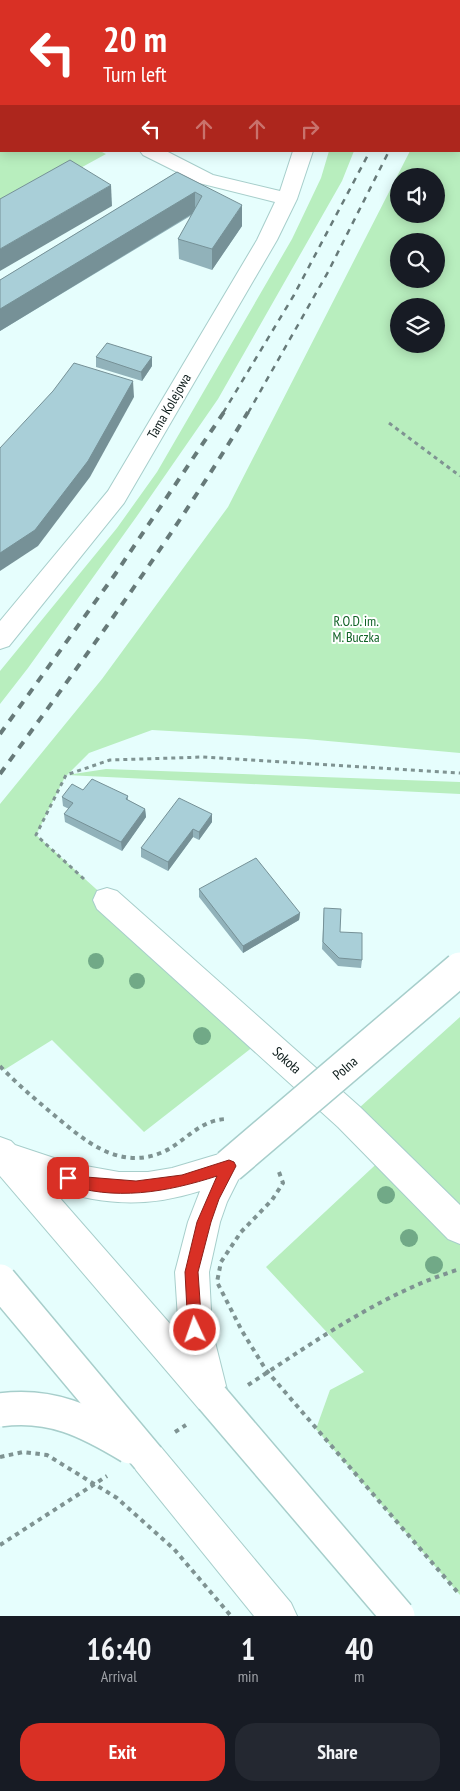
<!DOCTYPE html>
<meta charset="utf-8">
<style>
body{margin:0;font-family:"PT Sans Narrow",sans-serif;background:#242831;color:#f1f3f6;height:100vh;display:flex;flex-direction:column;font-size:19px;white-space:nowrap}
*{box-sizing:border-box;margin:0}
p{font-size:16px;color:#9ea1a6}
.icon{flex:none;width:28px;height:28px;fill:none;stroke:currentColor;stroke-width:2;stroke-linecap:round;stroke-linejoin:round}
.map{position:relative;height:1616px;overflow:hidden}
.side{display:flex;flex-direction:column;background:#171b24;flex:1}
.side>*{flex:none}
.guide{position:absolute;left:0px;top:0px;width:460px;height:152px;box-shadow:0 2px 12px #0003;background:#d93025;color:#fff;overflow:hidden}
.tools{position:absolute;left:390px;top:168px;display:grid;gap:10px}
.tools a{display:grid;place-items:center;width:55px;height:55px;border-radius:50%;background:#171b24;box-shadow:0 2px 12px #0003;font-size:25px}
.pin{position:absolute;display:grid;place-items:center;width:42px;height:42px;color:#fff;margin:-21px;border-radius:10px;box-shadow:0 2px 8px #0006}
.me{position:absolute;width:55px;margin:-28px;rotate:357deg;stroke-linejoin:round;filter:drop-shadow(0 0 4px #0008)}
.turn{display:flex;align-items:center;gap:18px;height:105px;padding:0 20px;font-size:22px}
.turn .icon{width:65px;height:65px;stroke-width:2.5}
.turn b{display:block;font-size:35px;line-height:42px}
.lanes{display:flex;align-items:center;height:48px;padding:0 20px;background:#0003;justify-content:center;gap:25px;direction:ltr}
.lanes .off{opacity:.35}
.eta{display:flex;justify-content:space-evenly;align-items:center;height:85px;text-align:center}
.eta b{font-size:30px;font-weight:800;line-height:35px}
.cta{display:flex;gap:10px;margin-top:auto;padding:10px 20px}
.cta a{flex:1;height:58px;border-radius:20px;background:#d93025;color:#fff;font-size:20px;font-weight:800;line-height:58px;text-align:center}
.cta a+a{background:#242831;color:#f1f3f6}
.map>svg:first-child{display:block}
.green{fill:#b8eebe;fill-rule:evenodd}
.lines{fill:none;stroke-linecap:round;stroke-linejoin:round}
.minor-casing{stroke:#a7cecb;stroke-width:2}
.major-casing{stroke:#a7cecb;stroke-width:2}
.path-far1{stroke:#7f9392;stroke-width:3;stroke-dasharray:4 4;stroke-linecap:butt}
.path{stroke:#7f9392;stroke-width:4;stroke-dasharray:4.5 4.5;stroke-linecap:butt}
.minor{fill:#fff;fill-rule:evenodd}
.major{fill:#fff;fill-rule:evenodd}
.rail-far1{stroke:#677a79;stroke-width:2.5;stroke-dasharray:6 6;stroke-linecap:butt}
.rail{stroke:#677a79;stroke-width:4;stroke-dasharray:8 8;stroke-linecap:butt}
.minor-bridge-casing{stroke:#a7cecb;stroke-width:36;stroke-linecap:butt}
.major-bridge-casing{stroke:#a7cecb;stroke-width:36;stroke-linecap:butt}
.path-bridge{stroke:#7f9392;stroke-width:4;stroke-dasharray:4.5 4.5;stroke-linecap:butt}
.minor-bridge{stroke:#fff;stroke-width:33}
.major-bridge{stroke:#fff;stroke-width:33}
.tree{fill:#71a987}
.wall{fill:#91b2ba}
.shaded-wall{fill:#769197}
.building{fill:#a9cfd8;stroke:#769197}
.route{fill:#d93025;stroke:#8d1f18}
.labels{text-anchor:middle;stroke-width:4;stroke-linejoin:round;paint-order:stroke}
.street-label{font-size:14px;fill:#071615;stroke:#fff}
.park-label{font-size:14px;fill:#116327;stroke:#fff}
</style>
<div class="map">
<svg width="460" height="1616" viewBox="0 0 460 1616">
<rect width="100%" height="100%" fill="#e6fefd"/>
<!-- green -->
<g class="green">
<path d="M 460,48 L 460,753 L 306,739 L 152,730 L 89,753 L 67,775 L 106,769 L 460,782 L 460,794 L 66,775 L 36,835 L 263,1039 L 144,1132 L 52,1040 L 4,1070 L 0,1066 L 0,804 L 102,679 L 228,507 L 410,151 L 459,151 ZM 399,176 L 436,176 L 436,214 L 399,214 ZM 399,241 L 436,241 L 436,279 L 399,279 ZM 399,306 L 436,306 L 436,344 L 399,344 Z"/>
<polygon points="0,98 1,151 100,151 106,154 0,212"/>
<polygon points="329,151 354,151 342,181 218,399 137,516 28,668 0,704 0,671 117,528 157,472 292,239 321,178"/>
<polygon points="460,1017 460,1595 316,1429 330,1390 364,1372 266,1267 386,1155 349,1117"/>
</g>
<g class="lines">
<!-- minor casing -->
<g class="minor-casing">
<g id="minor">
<rect x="343" y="0" width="18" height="1"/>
<polygon points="0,66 1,67 1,79 0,78"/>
<polygon points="140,151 166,151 213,175 280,191 293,151 313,151 297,199 277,240 124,503 9,646 0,649 0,621 108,491 257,240 275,202 199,183 143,155"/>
<polygon points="107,888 117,891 360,1107 460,1205 460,1244 448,1239 338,1127 97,909 93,900 97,891"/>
</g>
</g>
<!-- major casing -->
<g class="major-casing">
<g id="major">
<path d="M 0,1137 L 11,1141 L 15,1145 L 69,1163 L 119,1172 L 148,1172 L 172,1168 L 229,1151 L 240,1155 L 245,1166 L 227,1202 L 220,1222 L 209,1272 L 212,1330 L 229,1398 L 224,1410 L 212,1415 L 200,1410 L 0,1176 ZM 52,1189 C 105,1205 146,1208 200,1191 L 188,1222 L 175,1272 L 179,1334 Z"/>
<polygon points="148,1440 160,1446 291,1603 297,1616 254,1616 136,1470 130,1458 136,1446"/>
</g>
</g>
<!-- path-far1 -->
<g class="path-far1">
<polyline points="389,423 460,476"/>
<polyline points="84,879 36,835 66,775 110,760 203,757 460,773"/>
</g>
<!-- path -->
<g class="path">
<path d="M 248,1385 C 316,1341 382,1293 460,1269"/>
<polyline points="175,1432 186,1425"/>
<polyline points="0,1545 107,1476"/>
</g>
<!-- minor -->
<use href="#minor" class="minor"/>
<!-- major -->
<use href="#major" class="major"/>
<!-- rail-far1 -->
<g class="rail-far1">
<polyline points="223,413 294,295 370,151"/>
<polyline points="248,413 328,272 389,151"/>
</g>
<!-- rail -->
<g class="rail">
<polyline points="0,734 116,573 224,412"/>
<path d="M 0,774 C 86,656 173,537 248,412"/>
</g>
<!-- minor-bridge casing -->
<g class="minor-bridge-casing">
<polyline id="minor-bridge" points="229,1166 460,969"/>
</g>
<!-- major-bridge casing -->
<g class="major-bridge-casing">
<g id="major-bridge">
<polyline points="0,1281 148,1458"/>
<polyline points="212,1398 398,1616"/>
<path d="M 0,1410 C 51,1403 87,1421 130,1447"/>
</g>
</g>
<!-- path-bridge -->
<g class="path-bridge">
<path d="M 0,1066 C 17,1084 35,1099 54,1115 C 85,1141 119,1171 163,1152 C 185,1142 199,1120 226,1119"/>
<polyline points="279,1172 283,1183 272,1200 241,1232 221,1262 217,1282 242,1331 266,1370 460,1595"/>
<polyline points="0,1457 23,1452 47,1455 117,1498 174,1549 231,1616"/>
</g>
<!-- minor-bridge -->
<use href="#minor-bridge" class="minor-bridge"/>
<!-- major-bridge -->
<use href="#major-bridge" class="major-bridge"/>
</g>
<!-- trees -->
<g class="tree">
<circle cx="96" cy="961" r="8"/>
<circle cx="137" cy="981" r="8"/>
<circle cx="202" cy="1036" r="9"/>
<circle cx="386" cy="1195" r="9"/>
<circle cx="409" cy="1238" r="9"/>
<circle cx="434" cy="1265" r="9"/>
</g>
<!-- wall -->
<g class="wall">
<polygon points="177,172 242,226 212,270 179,259 178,239 192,215 0,331 0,280"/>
<polygon points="96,357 152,357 152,366 142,381 96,367"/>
<polygon points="83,790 128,796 128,800 145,809 146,817 122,851 65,822 64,814 69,809 63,806 62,797"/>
<polygon points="212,814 212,822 199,840 193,837 168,871 141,857 141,848"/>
<polygon points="199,889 300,913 299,920 243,953 199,897"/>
<polygon points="324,908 340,932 362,960 361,968 338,966 322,949"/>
</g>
<!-- shaded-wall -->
<g class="shaded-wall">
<polygon points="111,185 112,206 0,271 0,249"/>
<polygon points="195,192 195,212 0,331 0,309"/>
<polygon points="242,205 242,226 212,270 212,249"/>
<polygon points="152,357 152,366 142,381 141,372"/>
<polygon points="133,381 134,397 90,477 38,546 0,571 0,553"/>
<polygon points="145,809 146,817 122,851 121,842"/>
<polygon points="212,814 212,822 199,840 199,832"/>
<polygon points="193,829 193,837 168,871 168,862"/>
<polygon points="300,913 299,920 243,953 243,946"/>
</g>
<!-- building -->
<g class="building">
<polygon points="70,160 111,185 0,249 0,199"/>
<polygon points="177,172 242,205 212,249 178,239 202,196 195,192 0,309 0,280"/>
<polygon points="107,343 152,357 141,372 96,357"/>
<polygon points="74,363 133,381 88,461 35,530 0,553 0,448 53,391"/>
<polygon points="92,779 128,796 126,799 145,809 121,842 64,814 73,803 62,797 72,784 83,790"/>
<polygon points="179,798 212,814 199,832 193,829 168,862 141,848"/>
<polygon points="256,858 300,913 243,946 199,889"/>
<polygon points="324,908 341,909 340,932 362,933 362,960 339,958 323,942"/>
</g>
<!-- route -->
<path class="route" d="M 229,1160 L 234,1162 L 236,1166 L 219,1199 L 211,1222 L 198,1272 L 202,1330 L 200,1335 L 195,1337 L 190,1335 L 188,1330 L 185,1272 L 197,1222 L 217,1176 C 168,1192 113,1202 63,1183 L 62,1178 L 63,1174 L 68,1172 L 86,1177 L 136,1181 L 182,1175 Z"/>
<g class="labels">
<!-- street labels -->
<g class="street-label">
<text transform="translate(169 406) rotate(-60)" y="5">Tama Kolejowa</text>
<text transform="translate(287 1060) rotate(42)" y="5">Sokoła</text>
<text transform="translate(345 1068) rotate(-41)" y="5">Polna</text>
</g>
<!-- park labels -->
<g class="park-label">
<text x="356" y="626">R.O.D. im.<tspan x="356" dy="16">M. Buczka</tspan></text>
</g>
</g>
</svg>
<div class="tools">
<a><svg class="icon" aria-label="sound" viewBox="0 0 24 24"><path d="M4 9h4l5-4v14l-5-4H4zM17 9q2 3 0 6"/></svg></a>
<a><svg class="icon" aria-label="search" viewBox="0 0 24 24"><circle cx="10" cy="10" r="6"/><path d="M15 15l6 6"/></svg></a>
<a><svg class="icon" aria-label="layers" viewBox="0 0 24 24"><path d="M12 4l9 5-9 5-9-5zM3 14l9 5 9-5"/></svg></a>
</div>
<div class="pin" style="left:68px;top:1178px;background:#d93025"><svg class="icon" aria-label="arrive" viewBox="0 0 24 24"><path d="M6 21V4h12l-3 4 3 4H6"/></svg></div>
<svg class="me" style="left:195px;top:1330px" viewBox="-20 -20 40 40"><circle r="17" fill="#d93025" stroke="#fff" stroke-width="3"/><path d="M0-11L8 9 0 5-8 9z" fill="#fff"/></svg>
<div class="guide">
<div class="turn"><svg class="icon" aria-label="left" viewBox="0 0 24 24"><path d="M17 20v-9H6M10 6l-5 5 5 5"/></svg><div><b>20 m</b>Turn left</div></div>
<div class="lanes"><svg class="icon" aria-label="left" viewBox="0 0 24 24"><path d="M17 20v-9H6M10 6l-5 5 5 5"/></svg><svg class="icon off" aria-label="ahead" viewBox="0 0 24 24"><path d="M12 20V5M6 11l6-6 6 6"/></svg><svg class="icon off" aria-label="ahead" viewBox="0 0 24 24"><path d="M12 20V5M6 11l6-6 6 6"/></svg><svg class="icon off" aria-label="right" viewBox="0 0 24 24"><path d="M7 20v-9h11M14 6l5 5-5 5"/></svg></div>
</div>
</div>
<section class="side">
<div class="eta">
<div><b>16:40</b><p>Arrival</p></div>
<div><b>1</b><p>min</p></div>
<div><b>40</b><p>m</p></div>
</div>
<div class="cta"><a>Exit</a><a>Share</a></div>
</section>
